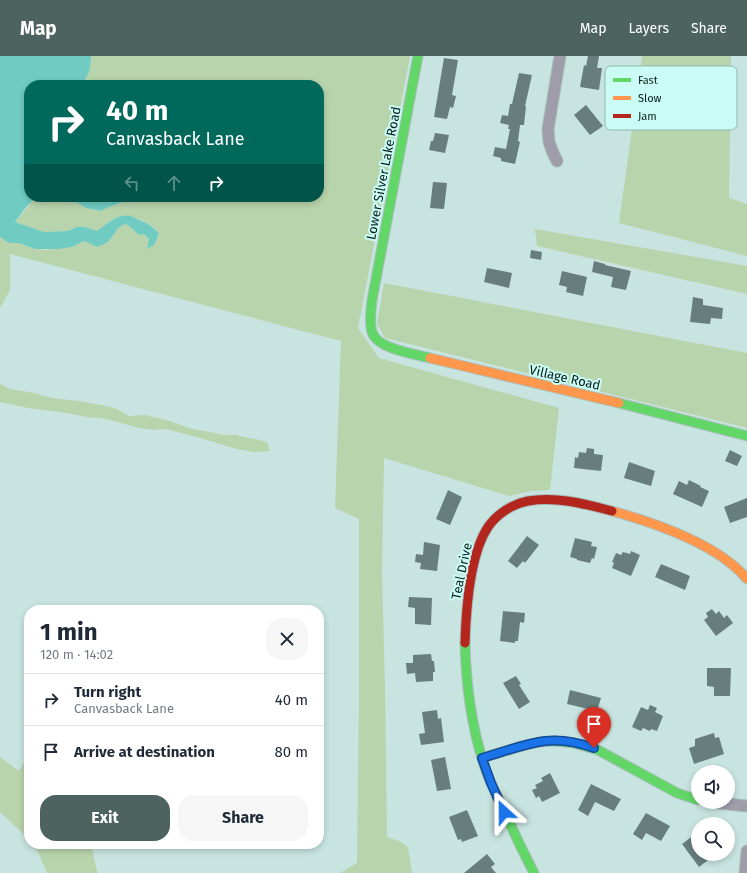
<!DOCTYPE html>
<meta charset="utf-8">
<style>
body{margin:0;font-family:"Fira Sans",sans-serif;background:#f6f6f7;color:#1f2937;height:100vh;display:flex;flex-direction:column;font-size:15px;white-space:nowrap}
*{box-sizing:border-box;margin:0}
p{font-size:13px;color:#747a83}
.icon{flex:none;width:22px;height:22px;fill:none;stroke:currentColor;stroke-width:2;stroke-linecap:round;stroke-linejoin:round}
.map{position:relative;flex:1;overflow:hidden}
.drawer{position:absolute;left:24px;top:549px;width:300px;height:244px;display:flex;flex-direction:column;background:#fff;border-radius:16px;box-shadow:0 2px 6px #0003}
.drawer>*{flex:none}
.banner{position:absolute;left:24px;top:24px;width:300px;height:122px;border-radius:16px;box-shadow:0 2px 6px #0003;background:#00695c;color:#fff;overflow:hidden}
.tools{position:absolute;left:691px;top:709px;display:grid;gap:8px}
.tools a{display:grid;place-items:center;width:44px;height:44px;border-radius:50%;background:#fff;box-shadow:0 2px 6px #0003;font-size:20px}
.pin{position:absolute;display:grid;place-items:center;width:34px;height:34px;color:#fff;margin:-41px -17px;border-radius:50% 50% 50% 0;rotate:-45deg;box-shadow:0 0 4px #0007}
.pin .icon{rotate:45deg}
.me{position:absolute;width:44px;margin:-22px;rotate:336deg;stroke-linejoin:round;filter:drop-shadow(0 0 3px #0008)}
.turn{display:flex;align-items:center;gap:14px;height:84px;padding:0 16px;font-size:18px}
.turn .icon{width:52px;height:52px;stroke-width:2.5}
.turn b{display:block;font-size:28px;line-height:34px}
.lanes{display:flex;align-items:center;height:38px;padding:0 16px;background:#0003;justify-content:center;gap:20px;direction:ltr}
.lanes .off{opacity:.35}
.round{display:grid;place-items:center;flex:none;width:42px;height:42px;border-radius:16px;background:#f6f6f7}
.overview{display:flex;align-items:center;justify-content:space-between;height:68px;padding:0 16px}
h1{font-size:24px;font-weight:700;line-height:30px}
.action{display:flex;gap:8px;margin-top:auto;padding:8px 16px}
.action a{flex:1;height:46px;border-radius:16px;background:#4c6360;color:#fff;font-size:16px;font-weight:700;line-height:46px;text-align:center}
.action a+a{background:#f6f6f7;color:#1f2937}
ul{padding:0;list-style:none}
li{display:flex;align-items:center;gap:12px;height:52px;padding:0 16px;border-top:1px solid #e0e1e3}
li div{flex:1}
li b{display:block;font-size:15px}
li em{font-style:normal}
header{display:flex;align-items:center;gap:24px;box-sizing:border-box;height:56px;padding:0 20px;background:#4c6360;color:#fff}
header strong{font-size:19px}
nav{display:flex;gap:22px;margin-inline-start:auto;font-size:14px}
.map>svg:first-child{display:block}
.green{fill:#b8d4ac}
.water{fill:#70ccc3}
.building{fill:#687e7e}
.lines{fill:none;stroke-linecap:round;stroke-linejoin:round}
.street-casing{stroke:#a8bebb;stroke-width:13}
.fast-casing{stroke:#a8bebb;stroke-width:11}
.slow-casing{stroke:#a8bebb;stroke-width:11}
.jam-casing{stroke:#a8bebb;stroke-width:11}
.street{stroke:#9f9daa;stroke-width:11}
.fast{stroke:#63d668;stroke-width:9}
.slow{stroke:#ff974d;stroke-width:9}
.jam{stroke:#b3261e;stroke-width:9}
.route-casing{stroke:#114b97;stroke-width:10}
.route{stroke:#1a73e8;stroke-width:7}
.labels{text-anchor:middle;stroke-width:4;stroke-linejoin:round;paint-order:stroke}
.street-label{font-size:13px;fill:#0a1e1b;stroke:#cafcf5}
.key{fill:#cafcf5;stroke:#90b9b4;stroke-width:1}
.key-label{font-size:11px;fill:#0a1e1b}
</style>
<header>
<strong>Map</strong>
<nav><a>Map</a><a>Layers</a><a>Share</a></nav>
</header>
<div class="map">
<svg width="747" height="817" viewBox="0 0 747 817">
<rect width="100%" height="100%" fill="#c8e4e0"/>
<!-- green -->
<g class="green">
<path d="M 91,0 L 410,0 L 358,272 L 379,302 L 559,352 L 550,434 L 531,435 L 509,440 L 384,402 L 382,515 L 385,630 L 387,781 L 399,785 L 408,791 L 412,817 L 340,817 L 357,807 L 359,640 L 359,463 L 335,452 L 341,285 L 10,198 L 10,234 L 0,252 L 0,181 L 9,187 L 19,187 L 35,193 L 46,194 L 72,191 L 84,185 L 87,186 L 113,178 L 120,170 L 125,168 L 128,169 L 139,179 L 144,178 L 149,183 L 147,192 L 152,190 L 159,179 L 153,171 L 143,165 L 130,160 L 114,163 L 98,175 L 85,171 L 76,171 L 68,175 L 44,176 L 15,166 L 35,142 L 39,141 L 63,141 L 78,147 L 86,152 L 101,155 L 109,150 L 119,148 L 127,144 L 128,142 L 126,141 L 319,141 L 319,29 L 81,29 C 89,18 91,13 91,0 Z"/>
<polygon points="642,0 731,0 729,142 747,148 747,200 619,167"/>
<polygon points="535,173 747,210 747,238 537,190"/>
<polygon points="384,227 747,297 747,372 385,282 377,268"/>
<polygon points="0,328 10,333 34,337 52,342 79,345 107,350 117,353 129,360 145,359 170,365 189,372 224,379 235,379 260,384 268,387 270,395 254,396 237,393 193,380 166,373 154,374 139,372 107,363 86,361 67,357 28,352 0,346"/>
<polygon points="0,701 19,715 27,701 29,702 29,783 0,756"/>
<polygon points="33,788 92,788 93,798 97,815 98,817 47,817 39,798"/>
</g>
<!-- water -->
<g class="water">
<path d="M 0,0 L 91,0 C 91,13 89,19 81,29 L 29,29 L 29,141 L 39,141 C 31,143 20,159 15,166 L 44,176 L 68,175 L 76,171 L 85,171 L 97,175 C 107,168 118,157 131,160 C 133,161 137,163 139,164 C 148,167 153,171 159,178 L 154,189 L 150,191 L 147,193 L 149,183 L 144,178 L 139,179 L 128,169 L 125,168 C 117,171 116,176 111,182 C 108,187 102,189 97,191 L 87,186 L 84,185 L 72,191 L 58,193 L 35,193 L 19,187 L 9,187 L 0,181 Z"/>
<path d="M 63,141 L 126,141 L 128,142 L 127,144 C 118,148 110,150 101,155 L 86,152 L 78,147 Z"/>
</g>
<!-- building -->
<g class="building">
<polygon points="588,0 599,0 597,12 602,12 599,34 580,31 584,9 586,10"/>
<polygon points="444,2 458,4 452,39 456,40 453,52 450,51 447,63 434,61"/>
<polygon points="519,17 532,19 525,50 526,50 524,69 520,69 518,85 520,86 515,108 501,105 501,102 493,100 495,91 506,93 510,73 508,73 509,69 500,67 502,59 508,60 510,48 512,48"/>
<polygon points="586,49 603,70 590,79 574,59"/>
<polygon points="435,77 449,79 445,97 429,94 431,85 433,85"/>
<polygon points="433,126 447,127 444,153 430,152"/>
<polygon points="531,194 542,196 541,204 530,202"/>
<polygon points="594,205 605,208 605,209 631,215 626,234 611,231 613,221 592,216"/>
<polygon points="487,212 512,217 509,232 484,226"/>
<polygon points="562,215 587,221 583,240 566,236 567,231 559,229"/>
<polygon points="693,241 703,243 703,249 723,252 722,263 711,262 710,268 690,266"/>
<polygon points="587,392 594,393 594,398 603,399 601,415 574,412 575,401 578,402 579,396 586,397"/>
<polygon points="730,394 742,400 737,410 725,405"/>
<polygon points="629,406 655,415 651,430 624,422"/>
<polygon points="689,424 701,430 700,431 709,435 702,451 673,438 679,425 687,429"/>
<polygon points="448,434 462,441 450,469 436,463"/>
<polygon points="747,442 747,461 730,467 724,451"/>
<polygon points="527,480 539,489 525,507 523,505 517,512 508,505"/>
<polygon points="575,482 592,486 591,490 597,491 594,503 592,502 590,507 577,504 577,503 570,501"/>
<polygon points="424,486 440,489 437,515 420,513 421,507 415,506 416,498 423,499"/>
<polygon points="631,495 640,499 631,520 612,512 614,507 612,506 616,497 621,499 623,496 630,498"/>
<polygon points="661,508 690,520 685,534 655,521"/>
<polygon points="409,541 432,542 431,569 415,568 415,552 408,551"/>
<polygon points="712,553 716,558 719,555 724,562 727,559 733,567 716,580 704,564 708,561 706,557"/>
<polygon points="503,555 525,557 524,567 520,566 518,585 515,585 515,587 500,585"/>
<polygon points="431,598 432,605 434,605 435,616 433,616 433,625 416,626 415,617 407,618 406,607 413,607 413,599"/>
<polygon points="707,612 731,612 730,640 714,640 714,631 707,630"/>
<polygon points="516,620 521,628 519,629 530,646 519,653 503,627"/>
<polygon points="570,634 601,642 597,655 567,648"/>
<polygon points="650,649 657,652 655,656 663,660 657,675 651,673 650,675 643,672 641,675 632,671 641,651 648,654"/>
<polygon points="437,654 438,663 441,662 444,686 421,689 419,678 425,677 422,656"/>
<polygon points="714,677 715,682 719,681 724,698 694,708 689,692 695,690 695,683"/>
<polygon points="445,701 451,733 437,735 431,704"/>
<polygon points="550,717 560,737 542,746 539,740 536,742 532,734 537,732 535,729 543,725 541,722"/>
<polygon points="591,728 621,743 614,755 595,746 588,760 578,754"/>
<polygon points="467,754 478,780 462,786 461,783 458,784 449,761"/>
<polygon points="646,757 670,770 661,785 646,777 642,784 633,778"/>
<polygon points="698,776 698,798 716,798 699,811 682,788"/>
<polygon points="487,798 495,808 491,811 496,817 464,817"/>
</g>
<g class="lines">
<!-- street casing -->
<g class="street-casing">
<g id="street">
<polyline points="557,105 553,97 549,86 548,73 560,0"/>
<polyline points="709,746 747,750"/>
<polyline points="745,817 747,795"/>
</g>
</g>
<!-- fast casing -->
<g class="fast-casing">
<g id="fast">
<path d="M 418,0 L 372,244 C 371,254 369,266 372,276 C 377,293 415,298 430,302"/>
<polyline points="619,347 747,380"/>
<path d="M 465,587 C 466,631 472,674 486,715 C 491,729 498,741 504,754 C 513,775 523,796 534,817"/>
<polyline points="482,702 522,690 539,686 554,685 573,687 598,694 677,737 698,744"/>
</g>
</g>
<!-- slow casing -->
<g class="slow-casing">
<g id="slow">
<polyline points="430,302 619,347"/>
<path d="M 612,455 C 655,467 718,488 747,523"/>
</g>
</g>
<!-- jam casing -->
<g class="jam-casing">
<path id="jam" d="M 465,587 C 466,555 470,498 488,471 C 497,458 512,448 528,445 C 556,440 585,448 612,455"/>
</g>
<!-- street -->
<use href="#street" class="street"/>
<!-- fast -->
<use href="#fast" class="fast"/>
<!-- slow -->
<use href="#slow" class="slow"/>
<!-- jam -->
<use href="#jam" class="jam"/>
</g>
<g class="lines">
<!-- route casing -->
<g class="route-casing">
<path id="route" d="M 504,756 L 491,727 L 482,702 C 503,696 523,688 545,685 C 561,683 580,687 594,692"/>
</g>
<!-- route -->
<use href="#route" class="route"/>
</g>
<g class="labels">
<!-- street labels -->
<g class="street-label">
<text transform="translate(383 117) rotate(-79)" y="5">Lower Silver Lake Road</text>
<text transform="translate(565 321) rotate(13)" y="5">Village Road</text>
<text transform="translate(461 515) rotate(-78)" y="5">Teal Drive</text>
</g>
</g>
<!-- legend -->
<rect x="605" y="10" width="132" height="64" rx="6" class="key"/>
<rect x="613" y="22" width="18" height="4" fill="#63d668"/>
<rect x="613" y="40" width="18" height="4" fill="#ff974d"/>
<rect x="613" y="58" width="18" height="4" fill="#b3261e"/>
<g class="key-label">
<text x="638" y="28">Fast</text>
<text x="638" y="46">Slow</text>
<text x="638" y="64">Jam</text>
</g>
</svg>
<div class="tools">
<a><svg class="icon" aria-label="sound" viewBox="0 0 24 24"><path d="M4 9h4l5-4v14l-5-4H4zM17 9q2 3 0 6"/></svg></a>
<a><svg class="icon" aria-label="search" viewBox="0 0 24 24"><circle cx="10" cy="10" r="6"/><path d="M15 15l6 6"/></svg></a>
</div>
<div class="pin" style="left:594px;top:692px;background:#d93025"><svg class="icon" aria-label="arrive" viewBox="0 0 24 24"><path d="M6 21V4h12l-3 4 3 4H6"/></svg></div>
<svg class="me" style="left:504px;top:756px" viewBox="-20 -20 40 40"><path d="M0-17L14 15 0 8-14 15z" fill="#1a73e8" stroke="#fff" stroke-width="4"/></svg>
<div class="banner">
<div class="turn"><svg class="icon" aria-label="right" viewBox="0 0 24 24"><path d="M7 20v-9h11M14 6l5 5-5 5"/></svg><div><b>40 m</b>Canvasback Lane</div></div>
<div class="lanes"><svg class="icon off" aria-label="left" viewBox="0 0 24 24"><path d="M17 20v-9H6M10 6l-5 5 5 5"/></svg><svg class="icon off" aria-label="ahead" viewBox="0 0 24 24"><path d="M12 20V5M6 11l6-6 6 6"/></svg><svg class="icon" aria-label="right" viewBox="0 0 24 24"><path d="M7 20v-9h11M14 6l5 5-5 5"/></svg></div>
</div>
<section class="drawer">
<div class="overview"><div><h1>1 min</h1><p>120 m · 14:02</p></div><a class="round"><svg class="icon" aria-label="close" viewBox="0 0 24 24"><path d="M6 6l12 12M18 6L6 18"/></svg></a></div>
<ul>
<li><svg class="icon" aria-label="right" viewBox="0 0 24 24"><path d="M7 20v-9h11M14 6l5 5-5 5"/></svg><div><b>Turn right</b><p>Canvasback Lane</p></div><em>40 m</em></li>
<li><svg class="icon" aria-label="arrive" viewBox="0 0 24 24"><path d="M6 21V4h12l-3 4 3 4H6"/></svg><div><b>Arrive at destination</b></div><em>80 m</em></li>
</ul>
<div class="action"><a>Exit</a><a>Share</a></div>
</section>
</div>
